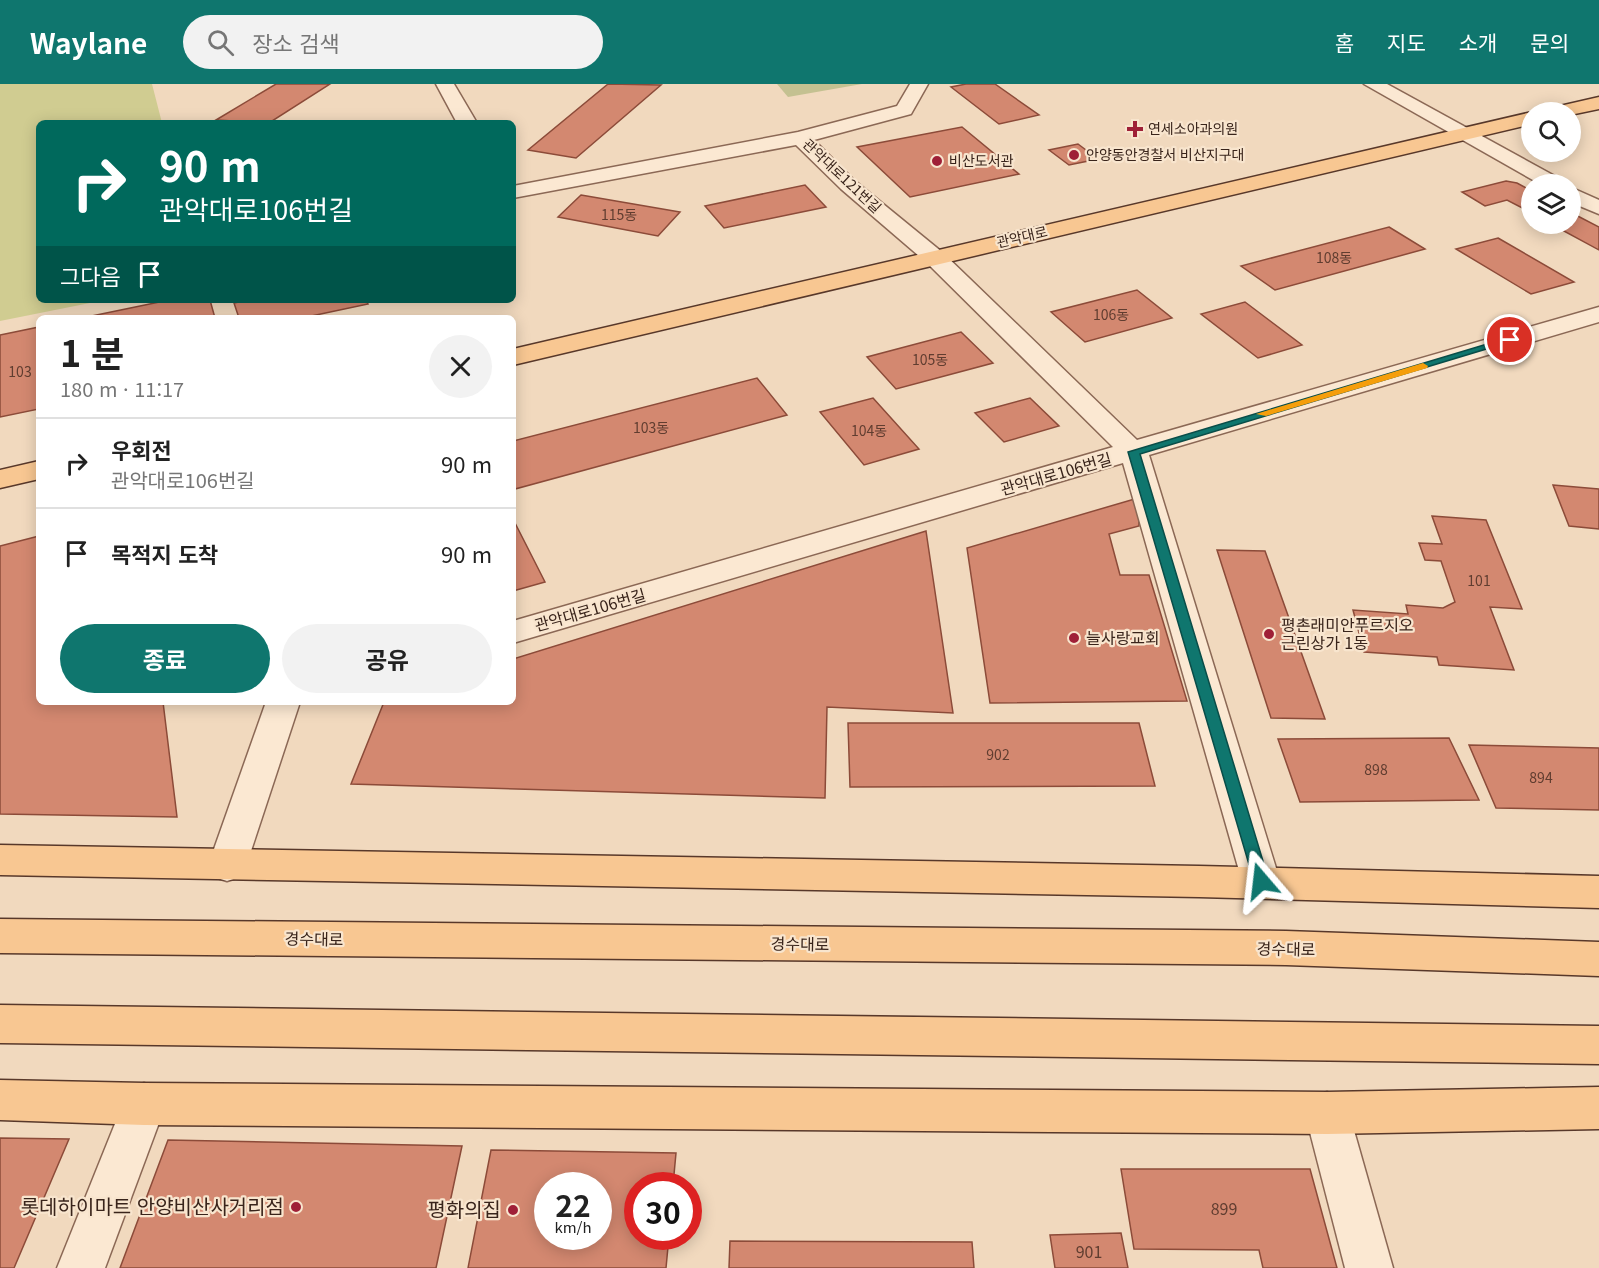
<!DOCTYPE html>
<html lang="ko">
<meta charset="utf-8">
<style>
body{margin:0;font-family:Georgia,"Noto Sans KR",serif;background:#f2f2f2;color:#222;height:100vh;display:flex;flex-direction:column;font-size:22px;white-space:nowrap}
*{box-sizing:border-box;margin:0}
p{font-size:20px;color:#767676}
.icon{flex:none;width:33px;height:33px;fill:none;stroke:currentColor;stroke-width:2;stroke-linecap:round;stroke-linejoin:round}
.map{position:relative;flex:1;overflow:hidden}
.panel{position:absolute;left:36px;top:231px;width:480px;height:390px;display:flex;flex-direction:column;background:#fff;border-radius:9px;box-shadow:0 3px 15px #0003}
.panel>*{flex:none}
.guide{position:absolute;left:36px;top:36px;width:480px;height:183px;border-radius:9px;box-shadow:0 3px 15px #0003;background:#00695c;color:#fff;overflow:hidden}
.tools{position:absolute;left:1521px;top:18px;display:grid;gap:12px}
.tools a{display:grid;place-items:center;width:60px;height:60px;border-radius:50%;background:#fff;box-shadow:0 3px 15px #0003;font-size:30px}
.speed{position:absolute;left:534px;top:1088px;display:flex;gap:12px;font-size:30px;font-weight:700;text-align:center}
.speed>*{display:grid;place-content:center;width:78px;height:78px;border-radius:50%;background:#fff;box-shadow:0 3px 15px #0003;line-height:1}
.speed small{font-size:15px;font-weight:400}
.speed .limit{border:9px solid #d22;background:#fff;color:#111}
.pin{position:absolute;display:grid;place-items:center;width:51px;height:51px;color:#fff;margin:-26px;border:3px solid #fff;border-radius:50%;box-shadow:0 2px 6px #0007}
.me{position:absolute;width:66px;margin:-33px;rotate:343deg;stroke-linejoin:round;filter:drop-shadow(0 0 4px #0008)}
.turn{display:flex;align-items:center;gap:21px;height:126px;padding:0 24px;font-size:27px}
.turn .icon{width:78px;height:78px;stroke-width:2.5}
.turn b{display:block;font-size:42px;line-height:51px}
.then{display:flex;align-items:center;height:57px;padding:0 24px;background:#0003;gap:12px;font-size:22px}
.round{display:grid;place-items:center;flex:none;width:63px;height:63px;border-radius:32px;background:#f2f2f2}
.overview{display:flex;align-items:center;justify-content:space-between;height:102px;padding:0 24px}
h1{font-size:36px;font-weight:700;line-height:45px}
.primary-button{display:flex;gap:12px;margin-top:auto;padding:12px 24px}
.primary-button a{flex:1;height:69px;border-radius:36px;background:#0f766e;color:#fff;font-size:24px;font-weight:700;line-height:69px;text-align:center}
.primary-button a+a{background:#f2f2f2;color:#222}
ul{padding:0;list-style:none}
li{display:flex;align-items:center;gap:18px;height:90px;padding:0 24px;border-top:2px solid #e0e0e0}
li div{flex:1}
li b{display:block;font-size:22px}
li em{font-style:normal}
header{display:flex;align-items:center;gap:36px;box-sizing:border-box;height:84px;padding:0 30px;background:#0f766e;color:#fff}
header strong{font-size:28px}
nav{display:flex;gap:33px;margin-inline-start:auto;font-size:21px}
.search{width:420px;height:54px;background:#f2f2f2;display:flex;align-items:center;gap:15px;box-sizing:border-box;padding:0 21px;border-radius:33px;color:#767676;font-size:22px}
.map>svg:first-child{display:block}
.green{fill:#d0cc91}
.cemetery{fill:#c4c191}
.building{fill:#d38870;stroke:#8c4b39;stroke-width:1.5;fill-rule:evenodd}
.lines{fill:none;stroke-linecap:round;stroke-linejoin:round}
.minor-casing{stroke:#8b6855;stroke-width:3}
.primary-casing{stroke:#58382a;stroke-width:3}
.minor{fill:#fbe8d2;fill-rule:evenodd}
.primary{fill:#f8c792;fill-rule:evenodd}
.route{fill:#0f766e;stroke:#0a4d48;stroke-width:1.5}
.slow{fill:#f59e0b}
.poi-dot{fill:#9f2037;stroke:#f8e5ce;stroke-width:2}
.labels{text-anchor:middle;stroke-width:4.5;stroke-linejoin:round;paint-order:stroke}
.far-poi-label{font-size:14px;fill:#39241b;stroke:#f8e5ce;text-anchor:start}
.far-street-label{font-size:14px;fill:#39241b;stroke:#f8e5ce}
.number-label{font-size:14px;fill:#603d30}
.street-label{font-size:16px;fill:#39241b;stroke:#f8e5ce}
.poi-label{font-size:16px;fill:#39241b;stroke:#f8e5ce;text-anchor:start}
.near-number-label{font-size:16px;fill:#603d30}
.near-poi-label{font-size:20px;fill:#39241b;stroke:#f8e5ce;text-anchor:end}
</style>
<header>
<strong>Waylane</strong>
<div class="search"><svg class="icon" aria-label="search" viewBox="0 0 24 24"><circle cx="10" cy="10" r="6"/><path d="M15 15l6 6"/></svg>장소 검색</div>
<nav><a>홈</a><a>지도</a><a>소개</a><a>문의</a></nav>
</header>
<div class="map">
<svg width="1599" height="1184" viewBox="0 0 1599 1184">
<rect width="100%" height="100%" fill="#f1d9be"/>
<!-- green -->
<polygon class="green" points="0,0 152,0 162,39 39,39 39,216 105,216 0,237"/>
<!-- cemetery -->
<polygon class="cemetery" points="777,0 862,0 788,13"/>
<!-- building -->
<g class="building">
<polygon points="276,0 330,0 269,39 216,36"/>
<polygon points="608,0 661,1 576,74 528,66"/>
<polygon points="966,0 995,0 1039,31 999,40 951,3"/>
<polygon points="962,43 1019,90 910,113 857,63"/>
<polygon points="1078,60 1098,75 1069,81 1049,66"/>
<polygon points="1506,97 1517,99 1532,107 1532,129 1507,116 1485,122 1462,108"/>
<polygon points="805,101 826,123 724,144 705,122"/>
<polygon points="581,111 680,128 658,152 558,133"/>
<polygon points="1570,128 1599,143 1599,166 1551,140 1570,140"/>
<polygon points="1389,143 1425,165 1275,206 1241,182"/>
<polygon points="1498,154 1574,198 1531,210 1456,165"/>
<polygon points="1137,206 1172,234 1085,258 1051,228"/>
<polygon points="169,216 210,216 215,234 82,234"/>
<polygon points="249,216 366,216 368,220 302,234 239,234 234,219"/>
<polygon points="1245,218 1302,261 1258,274 1201,230"/>
<polygon points="39,243 39,325 0,333 0,251"/>
<polygon points="961,248 993,279 896,305 867,273"/>
<polygon points="757,294 787,331 515,405 513,401 513,357"/>
<polygon points="873,314 919,365 864,381 820,328"/>
<polygon points="1030,314 1059,342 1004,358 975,329"/>
<polygon points="1553,401 1599,405 1599,445 1569,442"/>
<polygon points="1138,414 1139,442 1109,450 1120,491 1149,491 1187,617 990,619 967,464"/>
<polygon points="1432,432 1486,436 1522,525 1490,523 1514,586 1439,581 1437,573 1364,568 1353,526 1408,530 1406,521 1443,524 1455,518 1441,477 1425,476 1419,459 1442,460"/>
<polygon points="513,435 545,498 513,507"/>
<polygon points="926,447 953,629 827,623 825,714 351,700 384,618 513,618 513,575"/>
<polygon points="39,452 39,618 163,618 177,733 0,730 0,462"/>
<polygon points="1217,466 1265,467 1325,635 1271,634"/>
<polygon points="848,639 1139,639 1155,702 850,703"/>
<polygon points="1449,654 1479,716 1300,718 1278,655"/>
<polygon points="1469,661 1599,664 1599,726 1496,724"/>
<polygon points="0,1054 69,1055 14,1184 0,1184"/>
<polygon points="168,1056 462,1062 436,1184 120,1184"/>
<path d="M 491,1066 L 676,1069 L 673,1101 L 638,1101 L 638,1152 L 669,1152 L 666,1184 L 468,1184 ZM 548,1101 L 598,1101 L 598,1152 L 548,1152 Z"/>
<polygon points="1121,1085 1310,1085 1337,1184 1263,1184 1259,1166 1134,1165"/>
<polygon points="1121,1149 1128,1184 1055,1184 1050,1151"/>
<polygon points="730,1157 972,1158 974,1184 729,1184"/>
</g>
<g class="lines">
<!-- minor casing -->
<g class="minor-casing">
<g id="minor">
<polygon points="436,0 454,0 477,39 457,39"/>
<polygon points="910,0 928,0 911,30 814,56 855,97 942,168 1137,356 1599,223 1599,238 1149,371 1280,797 1274,808 1261,813 1248,808 1242,797 1123,379 513,559 513,537 1113,363 926,178 841,105 796,61 513,114 513,102 798,48 897,22"/>
<polygon points="1364,0 1387,0 1562,96 1566,100 1540,100"/>
<polygon points="1570,103 1599,116 1599,130 1570,118"/>
<polygon points="266,618 300,618 246,782 240,793 227,797 214,793 208,782"/>
<polygon points="144,999 159,1005 166,1020 105,1184 57,1184 129,1005"/>
<polygon points="1327,1008 1342,1014 1349,1029 1393,1184 1345,1184 1305,1029 1312,1014"/>
</g>
</g>
<!-- primary casing -->
<g class="primary-casing">
<g id="primary">
<polygon points="1599,13 1599,25 1570,31 1570,28 1548,28 1551,24"/>
<polygon points="1532,28 1532,40 513,281 513,265"/>
<polygon points="39,377 39,395 0,404 0,386"/>
<polygon points="0,761 1199,782 1599,792 1599,824 1199,813 0,791"/>
<polygon points="0,835 1286,847 1599,858 1599,892 1286,881 0,869"/>
<polygon points="0,921 1599,942 1599,980 0,959"/>
<polygon points="0,996 144,999 1327,1008 1599,1003 1599,1045 1327,1050 144,1041 0,1036"/>
</g>
</g>
<!-- minor -->
<use href="#minor" class="minor"/>
<!-- primary -->
<use href="#primary" class="primary"/>
</g>
<!-- route -->
<polygon class="route" points="1507,254 1516,256 1140,370 1269,797 1261,803 1255,801 1128,368"/>
<!-- slow -->
<polygon class="slow" points="1423,279 1428,282 1427,284 1266,332 1256,330"/>
<!-- markers -->
<g class="poi-dot">
<path d="M1132 36h6v6h6v6h-6v6h-6v-6h-6v-6h6z"/>
<circle cx="1074" cy="71" r="6"/>
<circle cx="937" cy="77" r="6"/>
<circle cx="1269" cy="550" r="6"/>
<circle cx="1074" cy="554" r="6"/>
<circle cx="296" cy="1123" r="6"/>
<circle cx="513" cy="1126" r="6"/>
</g>
<g class="labels">
<!-- far-poi labels -->
<g class="far-poi-label">
<text x="1148" y="50">연세소아과의원</text>
<text x="1086" y="76">안양동안경찰서 비산지구대</text>
<text x="949" y="82">비산도서관</text>
</g>
<!-- far-street labels -->
<g class="far-street-label">
<text transform="translate(842 92) rotate(43)" y="5">관악대로121번길</text>
<text transform="translate(1022 153) rotate(-13)" y="5">관악대로</text>
</g>
<!-- number labels -->
<g class="number-label">
<text x="619" y="136">115동</text>
<text x="1334" y="179">108동</text>
<text x="1111" y="236">106동</text>
<text x="930" y="281">105동</text>
<text x="20" y="293">103</text>
<text x="651" y="349">103동</text>
<text x="869" y="352">104동</text>
<text x="1479" y="502">101</text>
<text x="998" y="676">902</text>
<text x="1376" y="691">898</text>
<text x="1541" y="699">894</text>
</g>
<!-- street labels -->
<g class="street-label">
<text transform="translate(1056 390) rotate(-16)" y="6">관악대로106번길</text>
<text transform="translate(590 526) rotate(-16)" y="6">관악대로106번길</text>
<text transform="translate(314 855) rotate(1)" y="6">경수대로</text>
<text transform="translate(800 860) rotate(1)" y="6">경수대로</text>
<text transform="translate(1286 865) rotate(1)" y="6">경수대로</text>
</g>
<!-- poi labels -->
<g class="poi-label">
<text x="1281" y="547">평촌래미안푸르지오<tspan x="1281" dy="18">근린상가 1동</tspan></text>
<text x="1086" y="560">늘사랑교회</text>
</g>
<!-- near-number labels -->
<g class="near-number-label">
<text x="1224" y="1131">899</text>
<text x="1089" y="1174">901</text>
</g>
<!-- near-poi labels -->
<g class="near-poi-label">
<text x="284" y="1130">롯데하이마트 안양비산사거리점</text>
<text x="501" y="1133">평화의집</text>
</g>
</g>
</svg>
<div class="tools">
<a><svg class="icon" aria-label="search" viewBox="0 0 24 24"><circle cx="10" cy="10" r="6"/><path d="M15 15l6 6"/></svg></a>
<a><svg class="icon" aria-label="layers" viewBox="0 0 24 24"><path d="M12 4l9 5-9 5-9-5zM3 14l9 5 9-5"/></svg></a>
</div>
<div class="speed"><div>22<small>km/h</small></div><div class="limit">30</div></div>
<div class="pin" style="left:1510px;top:256px;background:#d93025"><svg class="icon" aria-label="arrive" viewBox="0 0 24 24"><path d="M6 21V4h12l-3 4 3 4H6"/></svg></div>
<svg class="me" style="left:1261px;top:797px" viewBox="-20 -20 40 40"><path d="M0-17L14 15 0 8-14 15z" fill="#0f766e" stroke="#fff" stroke-width="4"/></svg>
<div class="guide">
<div class="turn"><svg class="icon" aria-label="right" viewBox="0 0 24 24"><path d="M7 20v-9h11M14 6l5 5-5 5"/></svg><div><b>90 m</b>관악대로106번길</div></div>
<div class="then">그다음<svg class="icon" aria-label="arrive" viewBox="0 0 24 24"><path d="M6 21V4h12l-3 4 3 4H6"/></svg></div>
</div>
<section class="panel">
<div class="overview"><div><h1>1 분</h1><p>180 m · 11:17</p></div><a class="round"><svg class="icon" aria-label="close" viewBox="0 0 24 24"><path d="M6 6l12 12M18 6L6 18"/></svg></a></div>
<ul>
<li><svg class="icon" aria-label="right" viewBox="0 0 24 24"><path d="M7 20v-9h11M14 6l5 5-5 5"/></svg><div><b>우회전</b><p>관악대로106번길</p></div><em>90 m</em></li>
<li><svg class="icon" aria-label="arrive" viewBox="0 0 24 24"><path d="M6 21V4h12l-3 4 3 4H6"/></svg><div><b>목적지 도착</b></div><em>90 m</em></li>
</ul>
<div class="primary-button"><a>종료</a><a>공유</a></div>
</section>
</div>
